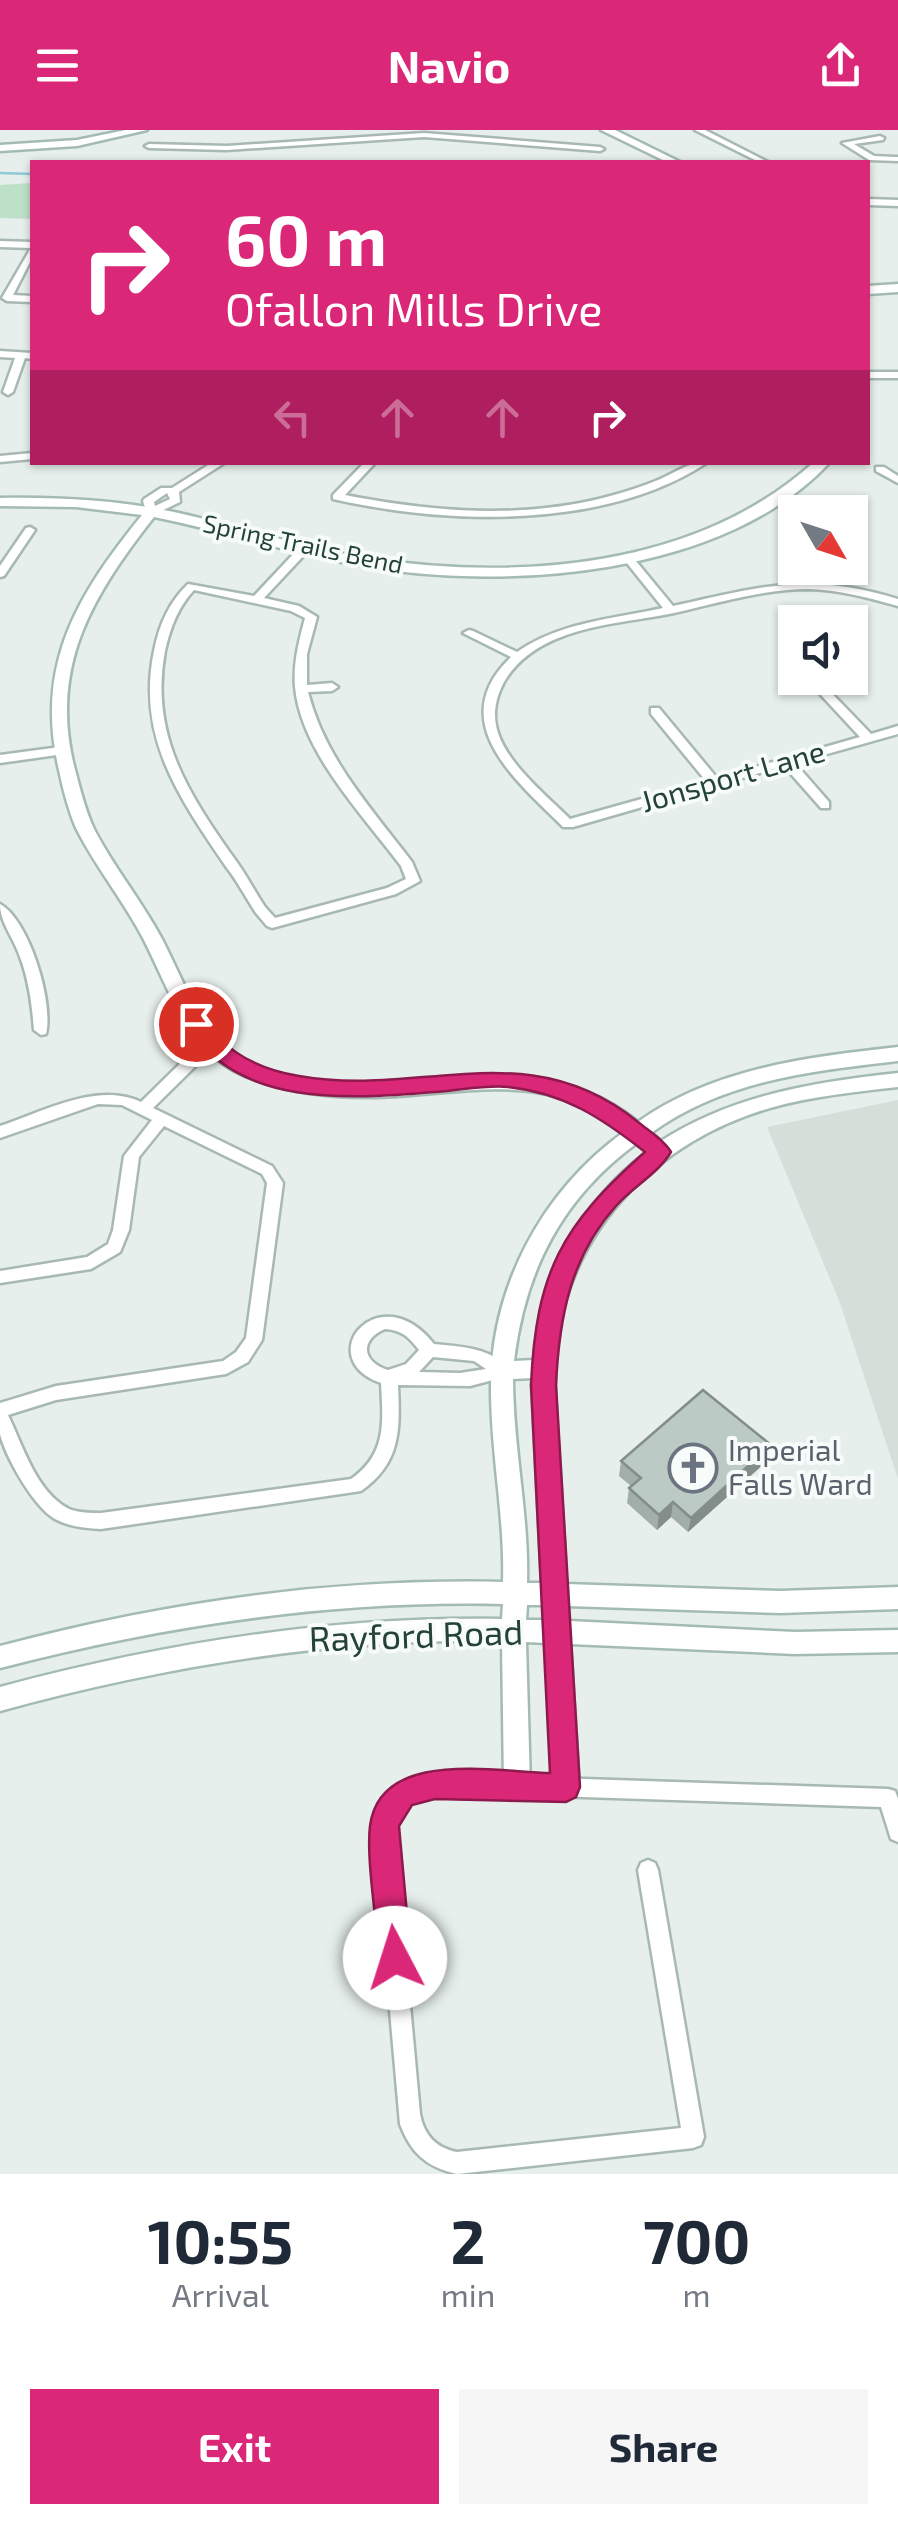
<!DOCTYPE html>
<style>
body{margin:0;font-family:"Exo 2",sans-serif;background:#f6f6f7;color:#1f2937;height:100vh;display:flex;flex-direction:column;font-size:38px;white-space:nowrap}
*{box-sizing:border-box;margin:0}
p{font-size:32px;color:#747a83}
.icon{flex:none;width:55px;height:55px;fill:none;stroke:currentColor;stroke-width:2;stroke-linecap:round;stroke-linejoin:round}
.map{position:relative;height:2044px;overflow:hidden}
.panel{display:flex;flex-direction:column;background:#fff;flex:1}
.panel>*{flex:none}
.hud{position:absolute;left:30px;top:30px;width:840px;height:305px;border-radius:0px;box-shadow:0 2px 8px #0004;background:#db2777;color:#fff;overflow:hidden}
.needle{width:65px;rotate:129deg}
.buttons{position:absolute;left:778px;top:365px;display:grid;gap:20px}
.buttons a{display:grid;place-items:center;width:90px;height:90px;border-radius:0px;background:#fff;box-shadow:0 2px 8px #0004;font-size:50px}
.pin{position:absolute;display:grid;place-items:center;width:85px;height:85px;color:#fff;margin:-42px;border:5px solid #fff;border-radius:50%;box-shadow:0 2px 10px #0007}
.me{position:absolute;width:110px;margin:-55px;rotate:355deg;stroke-linejoin:round;filter:drop-shadow(0 0 8px #0008)}
.turn{display:flex;align-items:center;gap:35px;height:210px;padding:0 30px;font-size:45px}
.turn .icon{width:130px;height:130px;stroke-width:2.5}
.turn b{display:block;font-size:70px;line-height:85px}
.lanes{display:flex;align-items:center;height:95px;padding:0 30px;background:#0003;justify-content:center;gap:50px;direction:ltr}
.lanes .off{opacity:.35}
.eta{display:flex;justify-content:space-evenly;align-items:center;height:170px;text-align:center}
.eta b{font-size:60px;font-weight:700;line-height:70px}
.primary-button{display:flex;gap:20px;margin-top:auto;padding:20px 30px}
.primary-button a{flex:1;height:115px;border-radius:0px;background:#db2777;color:#fff;font-size:40px;font-weight:700;line-height:115px;text-align:center}
.primary-button a+a{background:#f6f6f7;color:#1f2937}
header{display:flex;justify-content:space-between;align-items:center;height:130px;padding:0 30px;background:#db2777;color:#fff;font-size:45px;font-weight:700}
.map>svg:first-child{display:block}
.built{fill:#d4dfda}
.green{fill:#bfe0c8}
.lines{fill:none;stroke-linecap:round;stroke-linejoin:round}
.stream{stroke:#8ec9d4;stroke-width:2.5}
.street-casing{stroke:#a8b8b2;stroke-width:5}
.secondary-casing{stroke:#a4bbb3;stroke-width:5}
.street{fill:#fff;fill-rule:evenodd}
.secondary{fill:#fff;fill-rule:evenodd}
.wall{fill:#a1aea9}
.shaded-wall{fill:#838d89}
.building{fill:#bbcac4;stroke:#838d89;stroke-width:2.5}
.route{fill:#db2777;stroke:#8e194d;stroke-width:2.5}
.labels{text-anchor:middle;stroke-width:8;stroke-linejoin:round;paint-order:stroke}
.far-street-label{font-size:25px;fill:#24423a;stroke:#f7fbf9}
.street-label{font-size:30px;fill:#24423a;stroke:#f7fbf9}
.worship-label{font-size:30px;fill:#5b616d;stroke:#f7fbf9;text-anchor:start}
.near-street-label{font-size:35px;fill:#24423a;stroke:#f7fbf9}
</style>
<header><svg class="icon" aria-label="menu" viewBox="0 0 24 24"><path d="M4 6h16M4 12h16M4 18h16"/></svg>Navio<svg class="icon" aria-label="share" viewBox="0 0 24 24"><path d="M12 15V3M7 8l5-5 5 5M5 13v7h14v-7"/></svg></header>
<div class="map">
<svg width="898" height="2044" viewBox="0 0 898 2044">
<rect width="100%" height="100%" fill="#e6efeb"/>
<!-- built -->
<polygon class="built" points="898,970 898,1349 840,1173 767,997"/>
<!-- green -->
<polygon class="green" points="32,53 32,89 0,88 0,55"/>
<g class="lines">
<!-- stream -->
<polyline class="stream" points="0,43 32,44"/>
<!-- street casing -->
<g class="street-casing">
<g id="street">
<polygon points="695,0 705,0 768,32 759,32"/>
<polygon points="424,3 600,17 604,19 600,21 424,7 227,20 149,18 145,16 149,14 227,16"/>
<polygon points="880,6 884,8 883,10 854,14 874,26 895,27 898,27 898,31 869,30 842,13"/>
<polygon points="868,69 898,70 898,76 868,75"/>
<polygon points="0,111 32,112 32,128 13,165 32,166 32,172 7,171 2,168 31,118 0,117"/>
<polygon points="0,221 32,223 32,229 25,228 13,262 8,265 3,262 15,228 0,227"/>
<rect x="868" y="242" width="30" height="6"/>
<polygon points="32,323 32,329 0,332 0,326"/>
<path d="M 213,332 L 226,332 L 179,362 L 180,372 L 155,384 L 147,384 L 143,371 L 144,369 L 161,358 L 172,358 ZM 167,363 L 170,369 L 155,376 L 154,372 Z"/>
<path d="M 365,332 L 376,332 L 345,365 C 433,382 526,390 614,365 C 628,361 644,356 658,350 C 675,343 688,332 708,332 C 606,400 448,395 333,369 L 333,365 Z"/>
<polygon points="876,337 884,337 898,346 898,353 876,341"/>
<polygon points="30,397 35,400 4,446 0,447 0,436 26,398"/>
<path d="M 303,417 L 307,418 L 307,422 L 264,468 L 299,476 L 317,487 L 307,524 L 307,555 L 332,553 L 338,557 L 332,561 L 308,562 C 325,629 371,678 412,732 L 420,751 L 396,764 L 272,798 L 267,796 L 256,783 C 246,768 238,752 227,738 C 180,669 136,608 154,521 C 159,495 169,472 188,454 L 254,466 L 299,418 ZM 194,460 L 291,481 L 305,488 C 299,511 293,533 295,557 C 301,622 363,685 401,736 L 406,749 L 387,758 L 275,788 L 265,777 C 255,762 247,746 236,731 C 190,666 149,606 165,521 C 170,498 178,477 194,460 Z"/>
<path d="M 627,424 L 631,425 L 673,476 C 760,457 809,441 898,469 L 898,476 C 868,468 841,460 809,459 C 763,459 718,473 674,483 C 617,495 538,495 504,552 C 497,565 493,580 496,595 C 502,630 546,665 570,689 L 706,651 L 651,584 L 651,578 L 659,578 L 717,648 L 860,607 L 808,551 L 807,548 L 817,548 L 871,604 L 898,596 L 898,604 L 795,633 L 829,672 L 829,678 L 821,678 L 784,636 L 573,697 L 563,697 C 517,651 443,592 511,527 L 463,503 L 469,500 L 473,501 L 517,522 C 560,492 613,489 663,478 L 622,427 Z"/>
<polygon points="60,617 66,621 64,624 0,633 0,625"/>
<path d="M 0,774 C 29,790 54,872 46,904 L 41,905 L 34,900 C 32,875 29,850 20,827 C 14,808 0,793 0,774 Z"/>
<path d="M 210,908 L 215,909 L 217,913 L 215,917 L 153,978 L 272,1036 L 283,1053 L 262,1210 L 248,1232 L 226,1244 L 56,1270 L 8,1285 C 23,1316 36,1362 69,1379 C 79,1383 90,1383 101,1383 L 351,1349 C 387,1324 383,1292 381,1253 C 310,1228 379,1144 434,1214 C 462,1217 492,1217 510,1241 L 508,1246 L 470,1256 L 398,1255 C 400,1300 401,1333 361,1361 L 101,1399 C 85,1398 70,1397 55,1389 C 34,1377 6,1328 0,1304 C 0,1295 0,1283 0,1273 L 56,1256 L 223,1231 L 236,1222 L 246,1208 L 267,1053 L 262,1044 L 164,996 L 139,1027 L 129,1100 L 120,1122 L 91,1139 L 0,1153 L 0,1141 L 87,1127 L 108,1114 L 113,1100 L 124,1026 L 152,990 L 122,975 L 98,974 L 0,1008 L 0,996 C 42,982 98,951 141,972 L 205,909 ZM 385,1199 C 402,1200 409,1207 419,1220 L 406,1234 L 388,1240 C 362,1232 359,1210 385,1199 ZM 433,1227 L 474,1231 L 486,1239 L 460,1243 L 419,1242 Z"/>
<path d="M 463,1645 L 888,1659 L 895,1661 L 898,1669 L 898,1712 L 891,1709 L 881,1677 L 463,1663 C 421,1665 399,1662 395,1711 L 420,1984 C 424,2005 436,2018 457,2022 L 681,1998 L 638,1740 L 641,1733 L 648,1730 L 655,1733 L 658,1740 L 704,2007 L 701,2015 L 693,2018 L 457,2044 C 426,2037 411,2023 400,1994 L 375,1711 C 380,1652 411,1646 463,1645 Z"/>
</g>
</g>
<!-- secondary casing -->
<g class="secondary-casing">
<g id="secondary">
<polygon points="126,0 147,0 77,16 0,21 0,15 77,10"/>
<polygon points="601,0 615,0 680,32 667,32"/>
<polygon points="898,154 898,162 868,164 868,156"/>
<path d="M 814,332 L 830,332 C 724,447 506,461 362,436 C 292,424 224,401 154,387 C 94,464 49,534 74,636 C 80,658 85,681 95,701 C 115,739 143,773 163,811 C 187,858 204,913 256,935 C 386,990 515,894 638,992 C 714,938 808,927 898,917 L 898,931 C 812,941 724,950 651,1003 L 661,1011 C 733,965 814,952 898,943 L 898,957 C 855,962 812,966 770,978 C 663,1009 577,1091 558,1203 C 552,1241 556,1279 558,1317 C 561,1363 564,1408 566,1454 L 780,1461 L 898,1457 L 898,1479 L 780,1483 L 568,1476 L 569,1491 L 795,1502 L 898,1500 L 898,1522 L 795,1524 L 570,1514 L 579,1657 L 575,1666 L 566,1670 L 557,1666 L 553,1657 L 546,1513 L 526,1512 L 530,1655 L 526,1664 L 517,1668 L 508,1664 L 504,1655 L 502,1511 C 331,1508 164,1536 0,1581 L 0,1557 C 164,1513 332,1486 502,1489 L 503,1474 C 331,1470 165,1495 0,1538 L 0,1516 C 165,1472 332,1448 503,1452 C 505,1388 491,1324 491,1260 C 490,1158 542,1061 624,1002 C 544,938 470,964 377,967 C 333,968 285,963 243,945 C 187,922 169,858 143,808 C 123,770 95,736 76,698 C 68,679 63,659 59,640 C 34,535 78,464 142,385 L 76,377 L 0,376 L 0,368 C 59,367 116,370 174,382 C 239,396 302,418 367,428 C 517,451 696,439 814,332 ZM 637,1013 L 647,1022 C 581,1072 541,1147 534,1230 L 514,1231 C 525,1140 562,1068 637,1013 ZM 533,1248 L 532,1255 L 542,1453 L 527,1453 C 529,1385 513,1318 513,1249 ZM 527,1475 L 544,1475 L 544,1490 L 526,1490 Z"/>
</g>
</g>
<!-- street -->
<use href="#street" class="street"/>
<!-- secondary -->
<use href="#secondary" class="secondary"/>
</g>
<!-- wall -->
<polygon class="wall" points="621,1331 767,1331 688,1402 671,1387 657,1400 627,1373 629,1358 631,1356 619,1346"/>
<!-- shaded-wall -->
<g class="shaded-wall">
<polygon points="771,1315 767,1331 688,1402 691,1388"/>
<polygon points="673,1372 671,1387 657,1400 659,1385"/>
</g>
<!-- building -->
<polygon class="building" points="703,1260 771,1315 691,1388 673,1372 659,1385 629,1358 641,1348 621,1331"/>
<!-- route -->
<path class="route" d="M 196,886 C 208,890 209,899 218,907 C 239,929 269,941 299,946 C 421,968 527,902 638,992 C 649,1001 664,1010 671,1022 C 658,1044 632,1057 616,1076 C 570,1127 559,1189 556,1255 L 580,1657 L 576,1667 L 566,1672 L 435,1669 L 412,1675 L 399,1696 L 411,1828 L 406,1839 L 395,1844 L 384,1839 L 379,1828 C 377,1793 366,1728 370,1696 C 380,1618 495,1642 550,1643 L 531,1255 C 536,1143 561,1096 645,1022 C 602,988 564,963 508,957 C 489,955 467,959 447,961 C 359,968 239,982 186,894 L 189,889 Z"/>
<!-- icons -->
<defs>
<g id="church-ring" transform="scale(2.5)"><circle r="9.5" fill="#f7fbf9" stroke="#6b7280" stroke-width="1.5"/><path d="M-1.2-6h2.4v3.5h3.3v2.4h-3.3V6h-2.4V-.1h-3.3v-2.4h3.3Z" fill="#6b7280"/></g>
</defs>
<g fill-rule="evenodd">
<use href="#church-ring" x="693" y="1338"/>
</g>
<g class="labels">
<!-- far-street labels -->
<g class="far-street-label">
<text transform="translate(303 414) rotate(12)" y="9">Spring Trails Bend</text>
</g>
<!-- street labels -->
<g class="street-label">
<text transform="translate(733 647) rotate(-16)" y="10">Jonsport Lane</text>
</g>
<!-- worship labels -->
<g class="worship-label">
<text x="728" y="1331">Imperial<tspan x="728" dy="34">Falls Ward</tspan></text>
</g>
<!-- near-street labels -->
<g class="near-street-label">
<text transform="translate(416 1506) rotate(-2)" y="12">Rayford Road</text>
</g>
</g>
</svg>
<div class="buttons">
<a><svg class="needle" viewBox="-14 -14 28 28"><path d="M0-13l5 13h-10z" fill="#e53935"/><path d="M0 13l5-13h-10z" fill="#747a83"/></svg></a>
<a><svg class="icon" aria-label="sound" viewBox="0 0 24 24"><path d="M4 9h4l5-4v14l-5-4H4zM17 9q2 3 0 6"/></svg></a>
</div>
<div class="pin" style="left:196px;top:894px;background:#d93025"><svg class="icon" aria-label="arrive" viewBox="0 0 24 24"><path d="M6 21V4h12l-3 4 3 4H6"/></svg></div>
<svg class="me" style="left:395px;top:1828px" viewBox="-20 -20 40 40"><circle r="19" fill="#fff"/><path d="M0-13L10 11 0 6-10 11z" fill="#db2777"/></svg>
<div class="hud">
<div class="turn"><svg class="icon" aria-label="right" viewBox="0 0 24 24"><path d="M7 20v-9h11M14 6l5 5-5 5"/></svg><div><b>60 m</b>Ofallon Mills Drive</div></div>
<div class="lanes"><svg class="icon off" aria-label="left" viewBox="0 0 24 24"><path d="M17 20v-9H6M10 6l-5 5 5 5"/></svg><svg class="icon off" aria-label="ahead" viewBox="0 0 24 24"><path d="M12 20V5M6 11l6-6 6 6"/></svg><svg class="icon off" aria-label="ahead" viewBox="0 0 24 24"><path d="M12 20V5M6 11l6-6 6 6"/></svg><svg class="icon" aria-label="right" viewBox="0 0 24 24"><path d="M7 20v-9h11M14 6l5 5-5 5"/></svg></div>
</div>
</div>
<section class="panel">
<div class="eta">
<div><b>10:55</b><p>Arrival</p></div>
<div><b>2</b><p>min</p></div>
<div><b>700</b><p>m</p></div>
</div>
<div class="primary-button"><a>Exit</a><a>Share</a></div>
</section>
